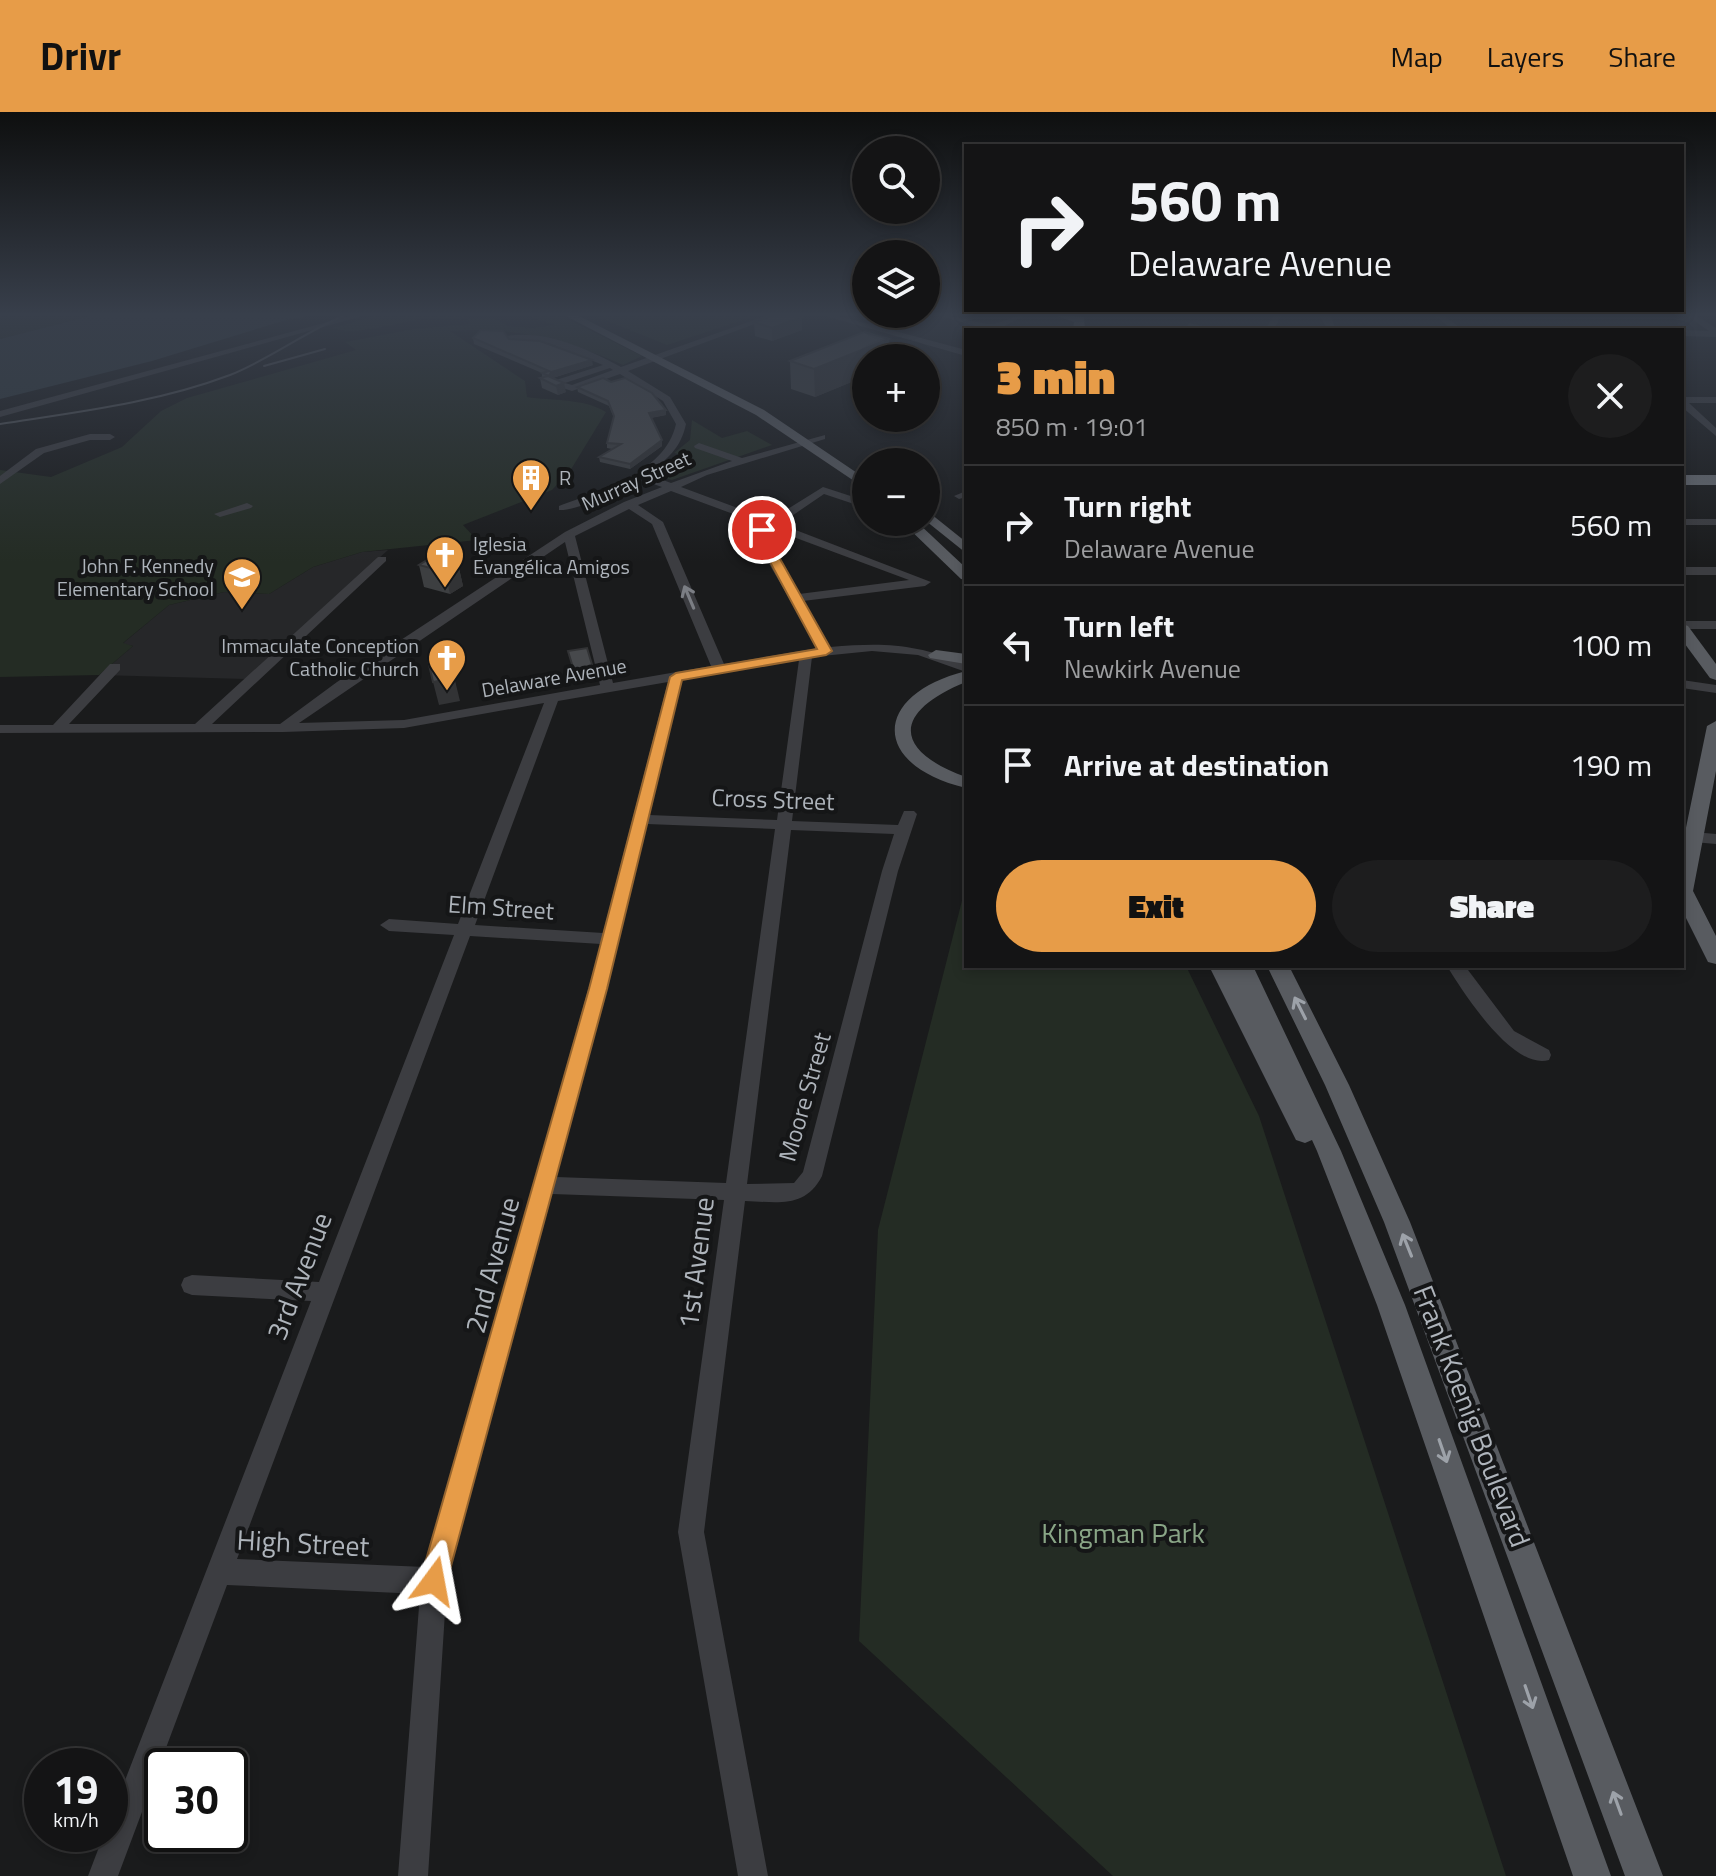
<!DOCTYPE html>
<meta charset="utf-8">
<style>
body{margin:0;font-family:"Titillium Web",sans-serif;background:#1d1d1e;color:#f1f3f6;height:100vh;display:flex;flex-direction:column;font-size:30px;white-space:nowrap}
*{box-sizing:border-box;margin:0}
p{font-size:26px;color:#9d9ea0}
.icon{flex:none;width:44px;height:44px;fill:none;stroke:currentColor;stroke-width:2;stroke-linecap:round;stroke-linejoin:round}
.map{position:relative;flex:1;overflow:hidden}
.panel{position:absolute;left:964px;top:216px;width:720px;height:640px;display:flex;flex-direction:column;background:#141415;border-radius:0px;box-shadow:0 4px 12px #0003,0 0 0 2px #333334}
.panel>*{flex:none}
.guide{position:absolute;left:964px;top:32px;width:720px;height:168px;border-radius:0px;box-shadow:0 4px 12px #0003,0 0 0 2px #333334;background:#141415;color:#f1f3f6;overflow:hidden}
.tools{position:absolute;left:852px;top:24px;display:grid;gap:16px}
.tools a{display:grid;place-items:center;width:88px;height:88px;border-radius:50%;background:#141415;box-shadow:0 4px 12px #0003,0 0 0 2px #333334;font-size:40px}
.speed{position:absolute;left:24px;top:1636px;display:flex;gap:16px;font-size:40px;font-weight:700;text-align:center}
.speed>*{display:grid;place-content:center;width:104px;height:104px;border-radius:50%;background:#141415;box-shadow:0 4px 12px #0003,0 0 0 2px #333334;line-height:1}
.speed small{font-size:20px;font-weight:400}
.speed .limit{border:4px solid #111;border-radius:12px;background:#fff;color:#111}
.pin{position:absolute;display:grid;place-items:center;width:68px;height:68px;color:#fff;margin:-34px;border:4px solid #fff;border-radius:50%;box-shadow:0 2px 8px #0007}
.me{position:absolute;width:88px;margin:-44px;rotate:13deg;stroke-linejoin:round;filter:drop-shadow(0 0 6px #0008)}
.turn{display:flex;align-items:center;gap:28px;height:168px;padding:0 32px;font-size:36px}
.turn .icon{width:104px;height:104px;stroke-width:2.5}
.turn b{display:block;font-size:56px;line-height:68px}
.round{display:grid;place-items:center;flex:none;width:84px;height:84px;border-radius:42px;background:#1d1d1e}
.headline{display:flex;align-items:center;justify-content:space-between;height:136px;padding:0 32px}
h1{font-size:48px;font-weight:800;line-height:60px;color:#e79c48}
.primary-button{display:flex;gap:16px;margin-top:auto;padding:16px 32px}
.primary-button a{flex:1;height:92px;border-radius:48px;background:#e79c48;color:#111;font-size:32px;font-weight:800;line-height:92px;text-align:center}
.primary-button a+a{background:#1d1d1e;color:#f1f3f6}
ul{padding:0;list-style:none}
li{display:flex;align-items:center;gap:24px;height:120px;padding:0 32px;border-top:2px solid #333334}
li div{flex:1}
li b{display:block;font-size:30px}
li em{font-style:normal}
header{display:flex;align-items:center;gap:48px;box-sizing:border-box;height:112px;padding:0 40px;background:#e79c48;color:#111}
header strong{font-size:38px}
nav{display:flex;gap:44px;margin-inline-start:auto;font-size:28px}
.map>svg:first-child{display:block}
.built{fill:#262729}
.green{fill:#242c24}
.water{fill:#313b40}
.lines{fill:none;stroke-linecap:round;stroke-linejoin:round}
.minor{fill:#3c3d41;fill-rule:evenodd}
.major{fill:#585b60;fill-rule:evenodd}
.highway{fill:#686c72;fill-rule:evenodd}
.tram{stroke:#515458;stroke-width:2}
.wall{fill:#3d3f41}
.shaded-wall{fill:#323335}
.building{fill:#47494c;stroke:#323335;stroke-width:2}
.oneway{stroke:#7b7e84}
.oneway2{stroke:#9da2a9}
.route{fill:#e79c48;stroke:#96652f;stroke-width:2}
.labels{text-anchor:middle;stroke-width:8;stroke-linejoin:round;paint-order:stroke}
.far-poi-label{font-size:20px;fill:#aeb4bb;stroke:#151617;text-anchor:start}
.far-street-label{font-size:20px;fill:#aeb4bb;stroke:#151617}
.street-label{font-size:24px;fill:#aeb4bb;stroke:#151617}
.near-street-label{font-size:28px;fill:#aeb4bb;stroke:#151617}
.near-park-label{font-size:28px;fill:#89a586;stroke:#151617}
</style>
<header>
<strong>Drivr</strong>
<nav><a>Map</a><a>Layers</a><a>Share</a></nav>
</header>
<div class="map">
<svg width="1716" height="1764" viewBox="0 0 1716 1764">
<rect width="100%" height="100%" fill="#1a1b1c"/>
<!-- built -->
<polygon class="built" points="388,438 246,567 99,563 133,534 122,532 169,493 224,480 269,482 313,455 362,440"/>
<!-- green -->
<g class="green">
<polygon points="0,203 94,203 0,227"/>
<path d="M 378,203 L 477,203 C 460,208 445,204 428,206 C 403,209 357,225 332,216 Z"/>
<path d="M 526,203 L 559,203 L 642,244 L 623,253 C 567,228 512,214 450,219 L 525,269 L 527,285 C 553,289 583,286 606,300 L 570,359 L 552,378 L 463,413 L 477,428 L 362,440 L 313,455 L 269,482 L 224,480 L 169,493 L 123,531 L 133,534 L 99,563 L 0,565 L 0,358 L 51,365 L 122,335 L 161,299 L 187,286 L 356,238 L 345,230 L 414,217 L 470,212 L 469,207 L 493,206 L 508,214 L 533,216 L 554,213 Z"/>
<polygon points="593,203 758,203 667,233"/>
<polygon points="692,308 722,326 747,319 772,333 672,368 649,363 663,357 677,344 678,342 674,341 690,328"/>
<polygon points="966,773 966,854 1186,854 1259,1004 1506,1764 1113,1764 859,1529 878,1118"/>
</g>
<!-- water -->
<polygon class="water" points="94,203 315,203 286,208 152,249 0,287 0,227"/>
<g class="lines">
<!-- minor -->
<g class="minor">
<polygon points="353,203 366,203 0,305 0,299"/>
<path d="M 768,203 L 779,203 L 628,259 L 670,285 L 686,312 C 681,336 667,348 647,362 L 671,371 L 732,349 L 695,336 L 694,334 L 699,331 L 742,346 L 825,323 L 825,327 L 707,363 L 681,375 L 770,408 L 823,375 L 866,389 L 866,396 L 824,382 L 780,412 L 931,470 L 925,474 L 803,489 L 830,535 C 886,530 913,532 966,551 L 966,560 L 918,543 L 872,539 L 812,545 L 792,709 L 898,713 L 904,699 L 914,699 L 917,702 L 898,759 L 822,1064 C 805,1097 777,1090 745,1089 L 704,1420 L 768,1764 L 738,1764 L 678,1420 L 724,1088 L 552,1082 L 447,1469 L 428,1764 L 398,1764 L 420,1482 L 227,1473 L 118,1764 L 88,1764 L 104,1722 L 110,1722 L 110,1707 L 311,1189 L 192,1183 L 184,1180 L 181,1173 L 184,1166 L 192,1163 L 319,1170 L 454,823 L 389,819 L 380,813 L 389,807 L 458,812 L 544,591 L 404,616 L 283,620 L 0,621 L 0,613 L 53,613 L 110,552 L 120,552 L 120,558 L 69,612 L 195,612 L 378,445 L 386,445 L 386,449 L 212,612 L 280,612 L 337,570 L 565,420 L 624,390 L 662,375 L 639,367 C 620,377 580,399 559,398 L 559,394 C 601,378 665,361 676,312 L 663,289 L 620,262 L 572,279 L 553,273 L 553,269 L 603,253 L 551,232 L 510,229 L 507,224 C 547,218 587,237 621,255 ZM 610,256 L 613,258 L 572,273 L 565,271 ZM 671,379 L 763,413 L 754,420 L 768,450 L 818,536 L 724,552 L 663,410 L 638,393 ZM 629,397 L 652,412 L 711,554 L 613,571 L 575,424 ZM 772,417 L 909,468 L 799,482 L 766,421 ZM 565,430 L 600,573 L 404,608 L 299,611 ZM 799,548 L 777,708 L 649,703 L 682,567 ZM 668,570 L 603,821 L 475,813 L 558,589 ZM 647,712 L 775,717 L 726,1071 L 556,1065 L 607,877 ZM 791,718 L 894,722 L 882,759 L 803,1060 L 794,1071 L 747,1072 ZM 470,824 L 601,832 L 425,1455 L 237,1447 Z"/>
<polygon points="822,203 835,203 966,238 966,244"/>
<path d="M 937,203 C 955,203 971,210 989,212 C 1001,213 1013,203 1026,203 L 1002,215 L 1009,218 L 990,218 Z"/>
<polygon points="1274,203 1282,203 1273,218 1265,218"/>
<polygon points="1319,203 1330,203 1336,218 1328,218"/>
<polygon points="1434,203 1443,203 1463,218 1453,218"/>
<polygon points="1686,203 1695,203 1716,216 1716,225 1682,224 1682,218 1709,219"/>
<polygon points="1189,211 1220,218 1186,216"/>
<polygon points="1682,285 1716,285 1716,291 1689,291 1716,316 1716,324 1682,295"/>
<polygon points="90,322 110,322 115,325 110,328 90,328 44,341 0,372 0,364 36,337"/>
<polygon points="966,379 966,385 959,387 954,384"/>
<polygon points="247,391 253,394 251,396 220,405 214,402"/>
<rect x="1682" y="407" width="34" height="6"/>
<rect x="1682" y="455" width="34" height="8"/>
<rect x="1682" y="509" width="34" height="8"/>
<polygon points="1682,568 1716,573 1716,581 1682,576"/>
<polygon points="1682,719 1716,722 1716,732 1682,729"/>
<path d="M 1447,854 L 1465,854 L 1514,919 L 1549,938 L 1551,943 L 1549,948 C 1513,959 1463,880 1447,854 Z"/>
</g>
<!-- major -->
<g class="major">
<polygon points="564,203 577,203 764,298 866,367 866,377 756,303"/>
<polygon points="926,398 966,430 966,441 926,409"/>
<polygon points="902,410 917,410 966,456 966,468 961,467"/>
<polygon points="1682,512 1688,514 1716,552 1716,568 1710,566 1682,528"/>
<polygon points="936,538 966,542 966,552 930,546 928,543"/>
<path d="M 966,559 L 966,570 C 894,599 891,638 966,665 L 966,676 C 870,653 872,583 966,559 Z"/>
<polygon points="1716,609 1716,659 1693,779 1716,824 1716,852 1708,850 1682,798 1682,735 1707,614"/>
<polygon points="1209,854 1231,854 1235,863 1231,854 1253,854 1341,1039 1405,1193 1611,1764 1573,1764 1377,1193 1317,1039 1312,1028 1305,1031 1296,1028"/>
<polygon points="1267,854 1289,854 1349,973 1410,1110 1663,1764 1625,1764 1384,1110 1325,973"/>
</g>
<!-- highway -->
<g class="highway">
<polygon points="1054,203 1084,205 1085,218 1073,218 1074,210"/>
<rect x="1682" y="363" width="34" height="10"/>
</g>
<!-- tram -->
<g class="tram">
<polyline points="264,254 325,237"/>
<path d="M 0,312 C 77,300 156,291 230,263 C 270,247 305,220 345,203"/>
</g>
</g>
<!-- wall -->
<g class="wall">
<polygon points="754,210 802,218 772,229 755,224"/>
<polygon points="473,226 593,253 553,266 566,280 558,283 542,276 540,266 542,266 542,261 474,232"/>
<polygon points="866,246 866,264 815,285 791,277 790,249"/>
<polygon points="577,275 666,298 666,303 651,306 662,328 662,334 630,357 600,350 599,345 612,337 607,336 607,331 614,306 609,294 578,280"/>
<polygon points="458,452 463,474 450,482 424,475 419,453"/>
</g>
<!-- shaded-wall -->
<g class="shaded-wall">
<polygon points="802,205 802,218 772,229 772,216"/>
<polygon points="889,227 889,246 866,246 866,264 815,285 814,257"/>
<polygon points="592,248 593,253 552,266 549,264 551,260"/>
<polygon points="564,271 566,280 558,283 556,274"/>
<polygon points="666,298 666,303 649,306 649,301"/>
<polygon points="662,328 662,334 630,357 630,352"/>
<polygon points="458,452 463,474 450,482 445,460"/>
<polygon points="449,544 460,589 439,593 433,570"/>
<polygon points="593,556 595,567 576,570 574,559"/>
</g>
<!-- building -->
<g class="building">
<polygon points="776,203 794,203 802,205 772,216 754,210"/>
<polygon points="481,218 503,219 509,227 540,229 592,248 551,260 549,264 542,261 549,259 473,226"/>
<polygon points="864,220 889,227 814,257 790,249"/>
<polygon points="548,264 564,271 556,274 540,266"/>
<polygon points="603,266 611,270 625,266 652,281 666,298 649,301 662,328 630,352 599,345 621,332 607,331 614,304 608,289 577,275"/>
<polygon points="432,445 458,452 445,460 419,453"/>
<polygon points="587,536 593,556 574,559 568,539"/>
<polygon points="449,544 454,566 433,570 428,548"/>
</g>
<!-- one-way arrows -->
<defs><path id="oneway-shaft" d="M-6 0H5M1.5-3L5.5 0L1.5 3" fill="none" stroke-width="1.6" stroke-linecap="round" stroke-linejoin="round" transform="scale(2)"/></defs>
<use class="oneway" href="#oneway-shaft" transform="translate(689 485) rotate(-113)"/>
<g class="oneway2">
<use href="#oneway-shaft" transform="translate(1300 896) rotate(-117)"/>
<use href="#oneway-shaft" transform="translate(1407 1133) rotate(-112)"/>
<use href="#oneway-shaft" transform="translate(1443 1339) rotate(71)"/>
<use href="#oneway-shaft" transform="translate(1529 1585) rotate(71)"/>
<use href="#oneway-shaft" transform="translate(1617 1691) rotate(-110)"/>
</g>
<!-- sky -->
<linearGradient id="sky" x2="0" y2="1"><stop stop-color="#0e0f0f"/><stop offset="0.45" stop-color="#383f4b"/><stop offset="1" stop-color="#383f4b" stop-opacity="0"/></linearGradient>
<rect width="1716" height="450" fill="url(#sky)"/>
<!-- route -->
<polygon class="route" points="762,415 768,418 766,422 832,539 826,543 682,568 607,877 447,1469 443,1478 434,1482 424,1478 420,1469 589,877 670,565 676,561 817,537 755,422"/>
<!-- icons -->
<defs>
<g id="building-pin" transform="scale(2)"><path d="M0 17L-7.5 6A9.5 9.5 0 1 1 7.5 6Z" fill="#e79c48" stroke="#151617"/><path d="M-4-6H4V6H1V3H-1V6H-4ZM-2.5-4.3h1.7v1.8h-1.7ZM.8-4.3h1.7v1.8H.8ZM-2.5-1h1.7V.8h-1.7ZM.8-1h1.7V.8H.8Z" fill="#fff"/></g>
<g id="church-pin" transform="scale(2)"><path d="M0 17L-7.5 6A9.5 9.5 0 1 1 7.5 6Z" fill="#e79c48" stroke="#151617"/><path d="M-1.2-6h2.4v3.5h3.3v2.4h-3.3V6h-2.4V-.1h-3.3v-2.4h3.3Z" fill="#fff"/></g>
<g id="school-pin" transform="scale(2)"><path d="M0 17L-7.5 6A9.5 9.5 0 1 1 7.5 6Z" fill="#e79c48" stroke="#151617"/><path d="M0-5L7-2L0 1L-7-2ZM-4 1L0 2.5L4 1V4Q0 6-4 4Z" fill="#fff"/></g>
</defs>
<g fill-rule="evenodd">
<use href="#building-pin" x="531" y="366"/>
<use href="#church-pin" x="445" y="443"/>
<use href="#school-pin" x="242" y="465"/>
<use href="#church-pin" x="447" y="546"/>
</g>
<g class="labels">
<!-- far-poi labels -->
<g class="far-poi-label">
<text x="559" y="373">R</text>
<text x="473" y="439">Iglesia<tspan x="473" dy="23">Evangélica Amigos</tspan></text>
<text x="214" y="461" text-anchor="end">John F. Kennedy<tspan x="214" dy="23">Elementary School</tspan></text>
<text x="419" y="541" text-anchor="end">Immaculate Conception<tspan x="419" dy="23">Catholic Church</tspan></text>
</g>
<!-- far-street labels -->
<g class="far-street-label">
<text transform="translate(636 369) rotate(-24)" y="7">Murray Street</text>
<text transform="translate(554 566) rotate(-10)" y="7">Delaware Avenue</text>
</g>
<!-- street labels -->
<g class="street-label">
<text transform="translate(773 688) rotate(2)" y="8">Cross Street</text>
<text transform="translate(501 796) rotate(4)" y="8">Elm Street</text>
<text transform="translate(805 985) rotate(-74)" y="8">Moore Street</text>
</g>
<!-- near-street labels -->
<g class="near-street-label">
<text transform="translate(696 1151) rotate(-83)" y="10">1st Avenue</text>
<text transform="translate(492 1153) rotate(-75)" y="10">2nd Avenue</text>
<text transform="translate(299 1164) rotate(-69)" y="10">3rd Avenue</text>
<text transform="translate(1472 1304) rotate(69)" y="10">Frank Koenig Boulevard</text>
<text transform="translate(303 1431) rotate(3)" y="10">High Street</text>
</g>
<!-- near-park labels -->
<g class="near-park-label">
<text x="1123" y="1431">Kingman Park</text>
</g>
</g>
</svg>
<div class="tools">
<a><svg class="icon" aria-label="search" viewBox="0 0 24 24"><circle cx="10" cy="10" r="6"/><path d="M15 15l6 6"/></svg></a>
<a><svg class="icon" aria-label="layers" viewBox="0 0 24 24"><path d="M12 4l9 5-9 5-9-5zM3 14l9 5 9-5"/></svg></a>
<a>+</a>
<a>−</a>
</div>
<div class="speed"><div>19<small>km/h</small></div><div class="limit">30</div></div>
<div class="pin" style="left:762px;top:418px;background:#d93025"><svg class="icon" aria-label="arrive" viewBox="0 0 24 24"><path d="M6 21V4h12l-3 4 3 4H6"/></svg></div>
<svg class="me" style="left:434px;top:1469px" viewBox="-20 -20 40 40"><path d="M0-17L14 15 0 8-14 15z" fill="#e79c48" stroke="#fff" stroke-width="4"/></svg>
<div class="guide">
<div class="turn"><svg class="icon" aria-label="right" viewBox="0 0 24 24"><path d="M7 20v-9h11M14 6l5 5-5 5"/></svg><div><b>560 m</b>Delaware Avenue</div></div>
</div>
<section class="panel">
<div class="headline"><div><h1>3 min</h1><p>850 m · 19:01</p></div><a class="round"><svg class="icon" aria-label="close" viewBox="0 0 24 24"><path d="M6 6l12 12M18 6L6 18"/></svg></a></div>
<ul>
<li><svg class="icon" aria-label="right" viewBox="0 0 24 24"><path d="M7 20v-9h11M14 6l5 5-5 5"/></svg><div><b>Turn right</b><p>Delaware Avenue</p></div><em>560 m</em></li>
<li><svg class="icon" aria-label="left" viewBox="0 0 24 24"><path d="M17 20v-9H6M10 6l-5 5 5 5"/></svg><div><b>Turn left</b><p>Newkirk Avenue</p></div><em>100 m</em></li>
<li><svg class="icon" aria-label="arrive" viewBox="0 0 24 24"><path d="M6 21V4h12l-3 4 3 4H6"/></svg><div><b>Arrive at destination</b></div><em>190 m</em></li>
</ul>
<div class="primary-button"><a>Exit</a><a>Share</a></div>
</section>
</div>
